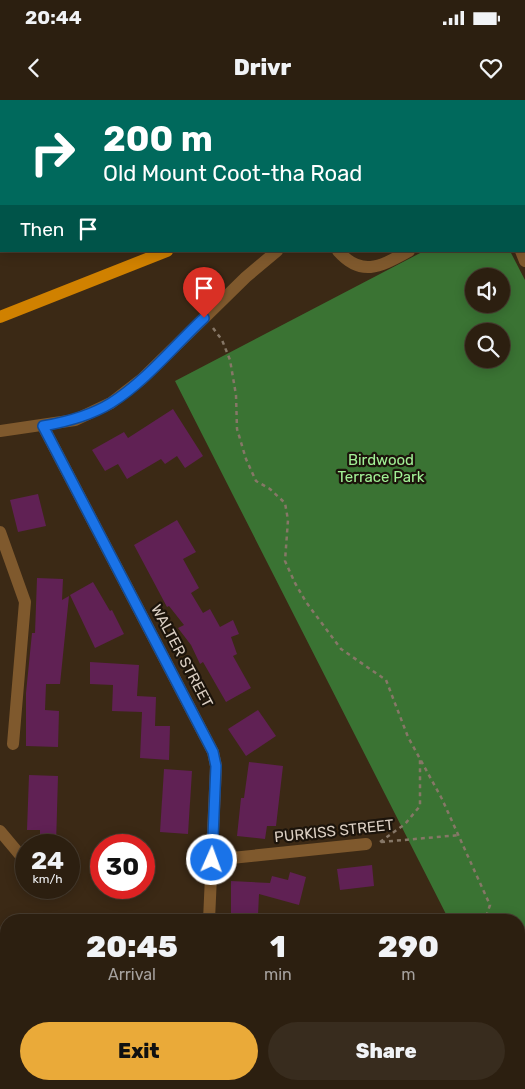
<!DOCTYPE html>
<style>
body{margin:0;font-family:Rubik,sans-serif;background:#382c1e;color:#f1f3f6;height:100vh;display:flex;flex-direction:column;font-size:19px;white-space:nowrap}
*{box-sizing:border-box;margin:0}
p{font-size:16px;color:#a6a29f}
.icon{flex:none;width:28px;height:28px;fill:none;stroke:currentColor;stroke-width:2;stroke-linecap:round;stroke-linejoin:round}
.map{position:relative;flex:1;overflow:hidden}
.side{position:absolute;left:0px;top:814px;width:525px;height:176px;display:flex;flex-direction:column;background:#2c1f10;border-radius:20px 20px 0 0;box-shadow:0 2px 12px #0003,0 0 0 1px #483d30}
.side>*{flex:none}
.hud{position:absolute;left:0px;top:0px;width:525px;height:152px;box-shadow:0 2px 12px #0003,0 0 0 1px #483d30;background:#00695c;color:#fff;overflow:hidden}
.tools{position:absolute;left:465px;top:168px;display:grid;gap:10px}
.tools a{display:grid;place-items:center;width:45px;height:45px;border-radius:50%;background:#2c1f10;box-shadow:0 2px 12px #0003,0 0 0 1px #483d30;font-size:25px}
.speed{position:absolute;left:15px;top:734px;display:flex;gap:10px;font-size:25px;font-weight:700;text-align:center}
.speed>*{display:grid;place-content:center;width:65px;height:65px;border-radius:50%;background:#2c1f10;box-shadow:0 2px 12px #0003,0 0 0 1px #483d30;line-height:1}
.speed small{font-size:12px;font-weight:400}
.speed .limit{border:8px solid #d22;background:#fff;color:#111}
.pin{position:absolute;display:grid;place-items:center;width:42px;height:42px;color:#fff;margin:-51px -21px;border-radius:50% 50% 50% 0;rotate:-45deg;box-shadow:0 0 5px #0007}
.pin .icon{rotate:45deg}
.me{position:absolute;width:55px;margin:-28px;rotate:2deg;stroke-linejoin:round;filter:drop-shadow(0 0 4px #0008)}
.turn{display:flex;align-items:center;gap:18px;height:105px;padding:0 20px;font-size:22px}
.turn .icon{width:65px;height:65px;stroke-width:2.5}
.turn b{display:block;font-size:35px;line-height:42px}
.then{display:flex;align-items:center;height:48px;padding:0 20px;background:#0003;gap:10px;font-size:19px}
.eta{display:flex;justify-content:space-evenly;align-items:center;height:85px;text-align:center}
.eta b{font-size:30px;font-weight:800;line-height:35px}
.button{display:flex;gap:10px;margin-top:auto;padding:10px 20px}
.button a{flex:1;height:58px;border-radius:30px;background:#eaaa39;color:#111;font-size:20px;font-weight:800;line-height:58px;text-align:center}
.button a+a{background:#382c1e;color:#f1f3f6}
.status{display:flex;justify-content:space-between;align-items:center;height:35px;padding:0 25px;background:#2c1f10;direction:ltr}
.status svg{height:14px;fill:currentColor}
header{display:flex;justify-content:space-between;align-items:center;height:65px;padding:0 20px;background:#2c1f10;font-size:22px;font-weight:800}
.map>svg:first-child{display:block}
.built{fill:#442e14}
.green{fill:#395f34}
.forest{fill:#3a7333;fill-rule:evenodd}
.lines{fill:none;stroke-linecap:round;stroke-linejoin:round}
.stream{stroke:#548eaf;stroke-width:4.5}
.building{fill:#602154}
.path{stroke:#867767;stroke-width:2.5;stroke-dasharray:4 4;stroke-linecap:butt}
.minor{stroke:#7f592d;stroke-width:12}
.major{stroke:#d08100;stroke-width:12}
.route-casing{stroke:#114b97;stroke-width:12}
.route{stroke:#1a73e8;stroke-width:9}
.labels{text-anchor:middle;stroke-width:4.5;stroke-linejoin:round;paint-order:stroke}
.park-label{font-size:15px;fill:#a2f096;stroke:#1c140b}
.street-label{font-size:15px;fill:#dbcfc3;stroke:#1c140b}
</style>
<div class="status"><b>20:44</b><svg viewBox="0 0 49 12"><path d="M0 12V9h3v3zM5 12V6h3v6zM10 12V3h3v9zM15 12V0h3v12zM26 1h20v11H26zM47 4h2v5h-2z"/></svg></div>
<header><svg class="icon" aria-label="back" viewBox="0 0 24 24"><path d="M15 5l-7 7 7 7"/></svg>Drivr<svg class="icon" aria-label="heart" viewBox="0 0 24 24"><path d="M12 20l-8-8c-3-5 5-10 8-4 3-6 11-1 8 4z"/></svg></header>
<div class="map">
<svg width="525" height="989" viewBox="0 0 525 989">
<rect width="100%" height="100%" fill="#3b2915"/>
<!-- built -->
<polygon class="built" points="150,0 470,0 150,1"/>
<!-- green -->
<g class="green">
<polygon points="0,0 84,0 1,1 0,83"/>
<polygon points="0,900 6,904 6,984 24,984 21,989 0,989"/>
</g>
<!-- forest -->
<path class="forest" d="M 424,151 L 510,151 L 525,180 L 525,857 L 519,858 L 519,820 L 449,820 L 175,281 ZM 501,176 L 501,204 L 474,204 L 474,176 ZM 501,231 L 501,259 L 474,259 L 474,231 Z"/>
<g class="lines">
<!-- stream -->
<g class="stream">
<polyline points="28,1 29,0"/>
<polyline points="0,38 1,36"/>
</g>
</g>
<!-- building -->
<g class="building">
<polygon points="173,309 203,356 185,368 177,356 165,364 161,359 127,379 118,364 105,371 92,350 124,332 128,338"/>
<polygon points="38,394 46,426 18,432 10,400"/>
<polygon points="177,420 196,452 183,459 199,488 191,493 203,513 210,509 220,527 233,520 239,534 231,537 237,554 233,556 251,588 226,602 203,562 200,564 191,545 178,528 184,525 169,506 167,507 134,445"/>
<polygon points="37,478 63,479 62,500 69,496 60,584 46,584 45,610 59,611 58,647 26,646 26,593 32,533 35,533"/>
<polygon points="93,482 110,511 112,510 124,534 95,548 70,495"/>
<polygon points="90,562 139,565 137,596 156,597 155,626 170,626 169,660 140,658 142,612 112,611 113,585 90,584"/>
<polygon points="258,610 276,636 246,656 228,629"/>
<polygon points="249,662 283,666 276,726 267,726 265,739 237,736 241,698 244,698"/>
<polygon points="164,669 192,671 188,734 160,732"/>
<polygon points="29,675 58,676 56,745 40,745 40,730 27,730"/>
<polygon points="372,765 374,786 340,790 337,769"/>
<polygon points="290,772 306,777 299,805 259,794 258,815 231,820 231,781 270,783 272,776 288,780"/>
</g>
<g class="lines">
<!-- path -->
<g class="path">
<polyline points="16,0 17,1"/>
<polyline points="0,61 1,60"/>
<polyline points="213,228 222,240 230,260 236,295 237,329 246,359 256,381 270,389 285,403 288,420 285,461 295,483 306,502 341,549 386,580 408,637 442,699 490,805 485,820"/>
<polyline points="380,742 405,724 420,706 420,660"/>
<polyline points="381,742 460,735"/>
</g>
<!-- minor -->
<g class="minor">
<polyline points="141,0 142,1"/>
<polyline points="100,1 100,0"/>
<polyline points="168,1 171,0"/>
<polyline points="0,102 1,101"/>
<path d="M 338,151 C 362,178 381,166 409,151"/>
<polyline points="521,151 525,161"/>
<polyline points="43,326 213,652 216,666 209,820"/>
<polyline points="0,331 75,320 111,303 142,279 246,177 277,151"/>
<polyline points="0,432 25,502 13,644"/>
<polyline points="0,731 26,762"/>
<polyline points="212,760 366,744"/>
<polyline points="0,878 6,881"/>
<polyline points="72,989 81,984"/>
</g>
<!-- major -->
<g class="major">
<polyline points="524,10 525,9"/>
<polyline points="0,217 167,151"/>
<polyline points="519,881 525,881"/>
<polyline points="54,989 58,984"/>
</g>
</g>
<g class="lines">
<!-- route casing -->
<g class="route-casing">
<path id="route" d="M 204,218 C 174,246 146,281 111,303 C 90,316 66,322 43,326 L 213,652 L 216,666 L 212,760"/>
</g>
<!-- route -->
<use href="#route" class="route"/>
</g>
<g class="labels">
<!-- park labels -->
<g class="park-label">
<text x="381" y="365">Birdwood<tspan x="381" dy="17">Terrace Park</tspan></text>
</g>
<!-- street labels -->
<g class="street-label">
<text transform="translate(182 556) rotate(62)" y="5">WALTER STREET</text>
<text transform="translate(334 731) rotate(-6)" y="5">PURKISS STREET</text>
</g>
</g>
</svg>
<div class="tools">
<a><svg class="icon" aria-label="sound" viewBox="0 0 24 24"><path d="M4 9h4l5-4v14l-5-4H4zM17 9q2 3 0 6"/></svg></a>
<a><svg class="icon" aria-label="search" viewBox="0 0 24 24"><circle cx="10" cy="10" r="6"/><path d="M15 15l6 6"/></svg></a>
</div>
<div class="speed"><div>24<small>km/h</small></div><div class="limit">30</div></div>
<div class="pin" style="left:204px;top:218px;background:#d93025"><svg class="icon" aria-label="arrive" viewBox="0 0 24 24"><path d="M6 21V4h12l-3 4 3 4H6"/></svg></div>
<svg class="me" style="left:212px;top:760px" viewBox="-20 -20 40 40"><circle r="17" fill="#1a73e8" stroke="#fff" stroke-width="3"/><path d="M0-11L8 9 0 5-8 9z" fill="#fff"/></svg>
<div class="hud">
<div class="turn"><svg class="icon" aria-label="right" viewBox="0 0 24 24"><path d="M7 20v-9h11M14 6l5 5-5 5"/></svg><div><b>200 m</b>Old Mount Coot-tha Road</div></div>
<div class="then">Then<svg class="icon" aria-label="arrive" viewBox="0 0 24 24"><path d="M6 21V4h12l-3 4 3 4H6"/></svg></div>
</div>
<section class="side">
<div class="eta">
<div><b>20:45</b><p>Arrival</p></div>
<div><b>1</b><p>min</p></div>
<div><b>290</b><p>m</p></div>
</div>
<div class="button"><a>Exit</a><a>Share</a></div>
</section>
</div>
